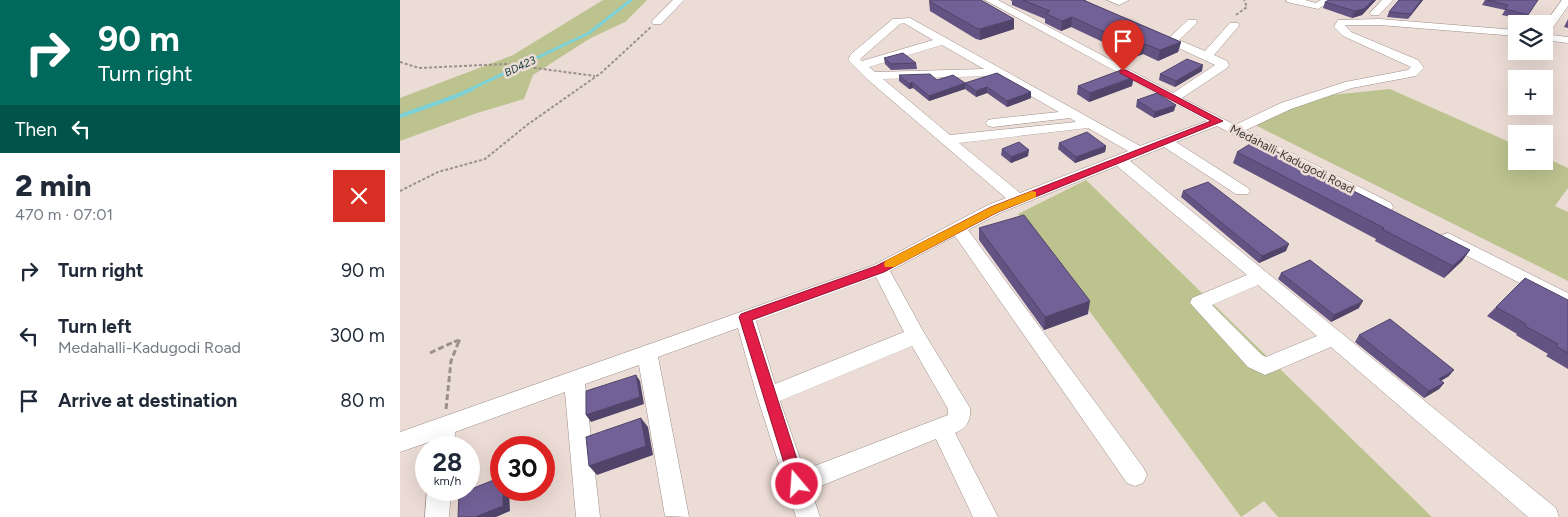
<!DOCTYPE html>
<meta charset="utf-8">
<style>
body{margin:0;font-family:Figtree,sans-serif;background:#f6f6f7;color:#1f2937;height:100vh;display:flex;flex-direction:column;font-size:19px;white-space:nowrap}
*{box-sizing:border-box;margin:0}
p{font-size:16px;color:#747a83}
.icon{flex:none;width:28px;height:28px;fill:none;stroke:currentColor;stroke-width:2;stroke-linecap:round;stroke-linejoin:round}
.map{position:relative;flex:1;overflow:hidden}
.details{display:flex;flex-direction:column;background:#fff;width:400px}
.details>*{flex:none}
.hud{background:#00695c;color:#fff;overflow:hidden}
.buttons{position:absolute;left:1108px;top:15px;display:grid;gap:10px}
.buttons a{display:grid;place-items:center;width:45px;height:45px;border-radius:0px;background:#fff;box-shadow:0 5px 20px #0002;font-size:25px}
.speed{position:absolute;left:15px;top:436px;display:flex;gap:10px;font-size:25px;font-weight:700;text-align:center}
.speed>*{display:grid;place-content:center;width:65px;height:65px;border-radius:50%;background:#fff;box-shadow:0 5px 20px #0002;line-height:1}
.speed small{font-size:12px;font-weight:400}
.speed .limit{border:8px solid #d22;background:#fff;color:#111}
.pin{position:absolute;display:grid;place-items:center;width:42px;height:42px;color:#fff;margin:-51px -21px;border-radius:50% 50% 50% 0;rotate:-45deg;box-shadow:0 0 5px #0007}
.pin .icon{rotate:45deg}
.me{position:absolute;width:55px;margin:-28px;rotate:342deg;stroke-linejoin:round;filter:drop-shadow(0 0 4px #0008)}
.turn{display:flex;align-items:center;gap:18px;height:105px;padding:0 15px;font-size:22px}
.turn .icon{width:65px;height:65px;stroke-width:2.5}
.turn b{display:block;font-size:35px;line-height:42px}
.then{display:flex;align-items:center;height:48px;padding:0 15px;background:#0003;gap:10px;font-size:19px}
.round{display:grid;place-items:center;flex:none;width:52px;height:52px;border-radius:0px;background:#f6f6f7}
.overview{display:flex;align-items:center;justify-content:space-between;height:85px;padding:0 15px}
h1{font-size:30px;font-weight:800;line-height:38px}
ul{padding:0;list-style:none}
li{display:flex;align-items:center;gap:15px;height:65px;padding:0 15px}
li div{flex:1}
li b{display:block;font-size:19px}
li em{font-style:normal}
main{display:flex;flex:1;min-height:0}
.map>svg:first-child{display:block}
.green{fill:#bcc38f}
.lines{fill:none;stroke-linecap:round;stroke-linejoin:round}
.stream-far1{stroke:#7bd1d6;stroke-width:3}
.stream{stroke:#7bd1d6;stroke-width:4}
.minor-casing{stroke:#9d8e89;stroke-width:1}
.path-far2{stroke:#9b908b;stroke-width:2;stroke-dasharray:3 2;stroke-linecap:butt}
.path-far1{stroke:#9b908b;stroke-width:2.5;stroke-dasharray:5 2.5;stroke-linecap:butt}
.path{stroke:#9b908b;stroke-width:3;stroke-dasharray:6 3;stroke-linecap:butt}
.minor{fill:#fff;fill-rule:evenodd}
.wall{fill:#625382}
.shaded-wall{fill:#50446a}
.building{fill:#726197;stroke:#50446a}
.route{fill:#e11d48;stroke:#92132f}
.slow{fill:#f59e0b}
.labels{text-anchor:middle;stroke-width:5;stroke-linejoin:round;paint-order:stroke}
.far-water-label{font-size:11px;font-style:italic;fill:#133d3f;stroke:#ecdcd6}
.street-label{font-size:12px;fill:#3d3734;stroke:#ecdcd6}
</style>
<main>
<section class="details">
<div class="hud">
<div class="turn"><svg class="icon" aria-label="right" viewBox="0 0 24 24"><path d="M7 20v-9h11M14 6l5 5-5 5"/></svg><div><b>90 m</b>Turn right</div></div>
<div class="then">Then<svg class="icon" aria-label="left" viewBox="0 0 24 24"><path d="M17 20v-9H6M10 6l-5 5 5 5"/></svg></div>
</div>
<div class="overview"><div><h1>2 min</h1><p>470 m · 07:01</p></div><a class="round" style="background:#d93025;color:#fff"><svg class="icon" aria-label="close" viewBox="0 0 24 24"><path d="M6 6l12 12M18 6L6 18"/></svg></a></div>
<ul>
<li><svg class="icon" aria-label="right" viewBox="0 0 24 24"><path d="M7 20v-9h11M14 6l5 5-5 5"/></svg><div><b>Turn right</b></div><em>90 m</em></li>
<li><svg class="icon" aria-label="left" viewBox="0 0 24 24"><path d="M17 20v-9H6M10 6l-5 5 5 5"/></svg><div><b>Turn left</b><p>Medahalli-Kadugodi Road</p></div><em>300 m</em></li>
<li><svg class="icon" aria-label="arrive" viewBox="0 0 24 24"><path d="M6 21V4h12l-3 4 3 4H6"/></svg><div><b>Arrive at destination</b></div><em>80 m</em></li>
</ul>
</section>
<div class="map">
<svg width="1168" height="517" viewBox="0 0 1168 517">
<rect width="100%" height="100%" fill="#ecdcd6"/>
<!-- green -->
<g class="green">
<polygon points="203,0 247,0 225,22 189,39 133,75 124,99 77,113 0,141 0,98 113,55"/>
<polygon points="990,89 1116,145 1116,161 1144,161 1144,157 1168,168 1168,188 1155,206 1168,212 1168,281 853,124 921,96"/>
<polygon points="686,180 1032,517 878,517 864,501 841,517 618,214"/>
</g>
<g class="lines">
<!-- stream-far1 -->
<polyline class="stream-far1" points="69,90 189,33 231,0"/>
<!-- stream -->
<polyline class="stream" points="0,116 54,97 72,89"/>
<!-- minor casing -->
<g class="minor-casing">
<g id="minor">
<polygon points="273,0 284,0 261,24 253,24 252,22 253,20"/>
<path d="M 585,0 L 598,0 L 773,93 L 815,65 L 768,43 L 766,41 L 768,39 L 788,20 L 796,20 L 797,22 L 796,24 L 779,40 L 805,51 L 830,23 L 838,23 L 839,25 L 838,27 L 814,55 L 827,61 L 829,65 L 827,68 L 782,98 L 835,125 L 881,103 L 945,82 L 1008,70 L 1011,67 L 943,36 L 934,27 L 938,20 L 980,19 L 1116,30 L 1116,36 L 980,25 L 945,25 L 951,32 L 1018,60 L 1024,68 L 1016,76 L 952,88 L 891,109 L 846,130 L 991,203 L 993,207 L 991,211 L 979,211 L 817,126 L 776,142 L 848,188 L 850,191 L 848,194 L 836,194 L 764,147 L 730,161 L 1156,508 L 1159,517 L 1128,517 L 931,347 L 865,375 L 848,367 L 790,303 L 792,298 L 847,275 L 717,166 L 600,213 L 568,230 L 743,467 L 747,475 L 743,483 L 735,486 L 727,483 L 555,236 L 490,271 L 523,331 L 570,408 C 571,420 567,428 555,433 L 598,517 L 573,517 L 536,439 L 411,490 L 420,517 L 396,517 L 357,396 L 338,328 L 258,357 L 289,517 L 265,516 L 239,365 L 185,384 L 200,517 L 176,517 L 165,392 L 55,432 L 54,448 L 31,448 L 32,441 L 0,452 L 0,432 L 474,265 L 588,205 L 606,198 L 467,79 L 448,60 L 451,54 L 493,19 L 510,18 L 740,146 L 807,121 ZM 504,23 L 533,40 L 462,61 L 460,59 L 500,24 ZM 542,45 L 584,69 L 475,72 L 469,67 ZM 596,76 L 659,112 L 593,119 L 588,120 L 586,123 L 588,126 L 593,127 L 670,118 L 676,122 L 550,135 L 483,79 ZM 688,128 L 728,151 L 620,193 L 559,143 ZM 476,277 L 504,332 L 375,384 L 356,321 ZM 858,285 L 917,336 L 866,357 L 862,355 L 812,305 ZM 512,346 L 548,409 L 548,415 L 404,470 L 380,401 Z"/>
<polygon points="707,0 729,0 719,5"/>
<polygon points="886,0 905,0 916,3 921,0 933,0 918,9 887,2"/>
<polygon points="982,0 993,0 979,15 971,15 970,13"/>
<polygon points="1162,0 1168,0 1168,6 1152,29 1144,29 1144,25"/>
<polygon points="1144,34 1168,37 1168,43 1144,40"/>
<polygon points="1048,233 1168,293 1168,308 1042,243 1040,239 1042,235"/>
<polygon points="27,490 51,490 49,517 25,517"/>
</g>
</g>
<!-- path-far2 -->
<g class="path-far2">
<polyline points="836,15 847,7 844,0"/>
<polyline points="0,62 19,68 106,64 195,76"/>
<polyline points="0,191 38,172 85,159 127,125 201,73 251,27"/>
</g>
<!-- path-far1 -->
<polyline class="path-far1" points="54,342 60,339 59,342"/>
<!-- path -->
<g class="path">
<polyline points="30,353 56,341"/>
<polyline points="46,409 51,361 59,341"/>
</g>
<!-- minor -->
<use href="#minor" class="minor"/>
</g>
<!-- wall -->
<g class="wall">
<polygon points="610,0 686,0 686,1 781,42 778,52 758,61 743,54 735,57 671,27 661,31 645,23 645,19 612,5 612,1"/>
<polygon points="929,0 976,0 962,15 952,18 923,8 925,2"/>
<polygon points="999,0 1023,0 1008,19 987,17 989,12"/>
<polygon points="1085,0 1138,0 1124,20 1102,15 1105,10 1082,5"/>
<polygon points="529,1 614,29 580,40 576,39 530,11"/>
<polygon points="1168,19 1168,28 1164,27"/>
<polygon points="484,58 516,63 517,69 491,70 485,64"/>
<polygon points="802,71 775,87 759,80 760,74"/>
<polygon points="499,75 537,80 565,89 529,101 513,88 509,89 499,81"/>
<polygon points="565,83 631,92 631,98 607,107 587,93 576,97 565,89"/>
<polygon points="678,86 732,86 689,102 677,94"/>
<polygon points="737,100 774,111 754,118 736,107"/>
<polygon points="659,143 706,146 705,152 675,163 658,149"/>
<polygon points="602,149 628,156 611,163 601,155"/>
<polygon points="837,152 1070,250 1062,261 1044,278 975,241 976,239 833,163"/>
<polygon points="783,191 886,251 859,263 781,197"/>
<polygon points="579,228 688,314 644,330 579,240"/>
<polygon points="881,273 959,308 931,322 878,279"/>
<polygon points="1168,300 1168,369 1146,356 1148,354 1116,335 1117,334 1087,316 1096,307"/>
<polygon points="959,335 1049,376 1041,381 1044,383 1039,389 1024,398 955,342"/>
</g>
<!-- shaded-wall -->
<g class="shaded-wall">
<polygon points="973,0 976,0 962,15 952,18 955,11"/>
<polygon points="1021,0 1023,0 1008,19 1011,14"/>
<polygon points="672,17 671,27 661,31 662,21"/>
<polygon points="614,19 614,29 580,40 580,29"/>
<polygon points="781,42 778,52 758,61 760,50"/>
<polygon points="745,44 743,54 735,57 737,47"/>
<polygon points="803,65 802,71 775,87 776,81"/>
<polygon points="734,77 732,86 689,102 690,93"/>
<polygon points="512,82 513,88 509,89 509,84"/>
<polygon points="565,83 565,89 529,101 529,96"/>
<polygon points="587,87 587,93 576,97 576,91"/>
<polygon points="631,92 631,98 607,107 607,101"/>
<polygon points="776,105 774,111 754,118 755,112"/>
<polygon points="706,146 705,152 675,163 676,157"/>
<polygon points="629,150 628,156 611,163 611,157"/>
<polygon points="889,244 886,251 859,263 862,256"/>
<polygon points="1070,250 1062,261 1044,278 1053,266"/>
<polygon points="690,301 688,314 644,330 645,317"/>
<polygon points="963,301 959,308 931,322 934,315"/>
<polygon points="1054,370 1049,376 1033,385 1039,379"/>
<polygon points="236,375 240,381 244,404 191,422 186,415"/>
<polygon points="1044,383 1039,389 1024,398 1029,391"/>
<polygon points="241,418 248,427 253,455 197,475 189,466"/>
<polygon points="103,490 109,490 110,511 96,517 75,517"/>
</g>
<!-- building -->
<g class="building">
<polygon points="533,0 581,0 614,19 580,29 576,28 529,1"/>
<polygon points="623,0 683,0 781,42 760,50 745,44 737,47 672,17 662,21 645,13 650,11"/>
<polygon points="929,0 973,0 964,9 955,11 925,2"/>
<polygon points="999,0 1021,0 1011,14 989,12"/>
<polygon points="1087,0 1138,0 1128,15 1105,9 1108,5"/>
<polygon points="503,53 516,63 491,64 484,58"/>
<polygon points="787,59 803,65 776,81 760,74"/>
<polygon points="721,70 734,77 690,93 678,86"/>
<polygon points="597,73 631,92 607,101 587,87 576,91 565,83"/>
<polygon points="530,74 537,80 553,75 565,83 529,96 512,82 509,84 499,75"/>
<polygon points="757,93 776,105 755,112 737,100"/>
<polygon points="687,132 706,146 676,157 659,143"/>
<polygon points="855,141 1070,250 1053,266 982,229 984,228 837,152"/>
<polygon points="619,142 629,150 611,157 602,149"/>
<polygon points="808,182 889,244 862,256 783,191"/>
<polygon points="624,215 690,301 645,317 579,228"/>
<polygon points="910,260 963,301 934,315 881,273"/>
<polygon points="1125,278 1168,300 1168,353 1156,346 1158,344 1125,326 1126,324 1096,307"/>
<polygon points="990,319 1054,370 1039,379 1044,383 1029,391 959,335"/>
<polygon points="236,375 240,397 186,415 186,391"/>
<polygon points="241,418 246,446 189,466 186,437"/>
<polygon points="101,477 101,490 103,490 103,506 75,517 58,517 59,494"/>
</g>
<!-- route -->
<polygon class="route" points="720,70 726,70 823,121 598,212 484,272 352,320 405,484 403,489 397,492 392,489 339,317 341,314 476,266 591,207 811,121 720,73"/>
<!-- slow -->
<polygon class="slow" points="632,191 636,192 636,197 598,212 494,267 485,267 484,264 485,261 591,207"/>
<g class="labels">
<!-- far-water labels -->
<g class="far-water-label">
<text transform="translate(120 66) rotate(-25)" y="4">BD423</text>
</g>
<!-- street labels -->
<g class="street-label">
<text transform="translate(892 159) rotate(27)" y="4">Medahalli-Kadugodi Road</text>
</g>
</g>
</svg>
<div class="buttons">
<a><svg class="icon" aria-label="layers" viewBox="0 0 24 24"><path d="M12 4l9 5-9 5-9-5zM3 14l9 5 9-5"/></svg></a>
<a>+</a>
<a>−</a>
</div>
<div class="speed"><div>28<small>km/h</small></div><div class="limit">30</div></div>
<div class="pin" style="left:723px;top:71px;background:#d93025"><svg class="icon" aria-label="arrive" viewBox="0 0 24 24"><path d="M6 21V4h12l-3 4 3 4H6"/></svg></div>
<svg class="me" style="left:397px;top:484px" viewBox="-20 -20 40 40"><circle r="17" fill="#e11d48" stroke="#fff" stroke-width="3"/><path d="M0-11L8 9 0 5-8 9z" fill="#fff"/></svg>
</div>
</main>
